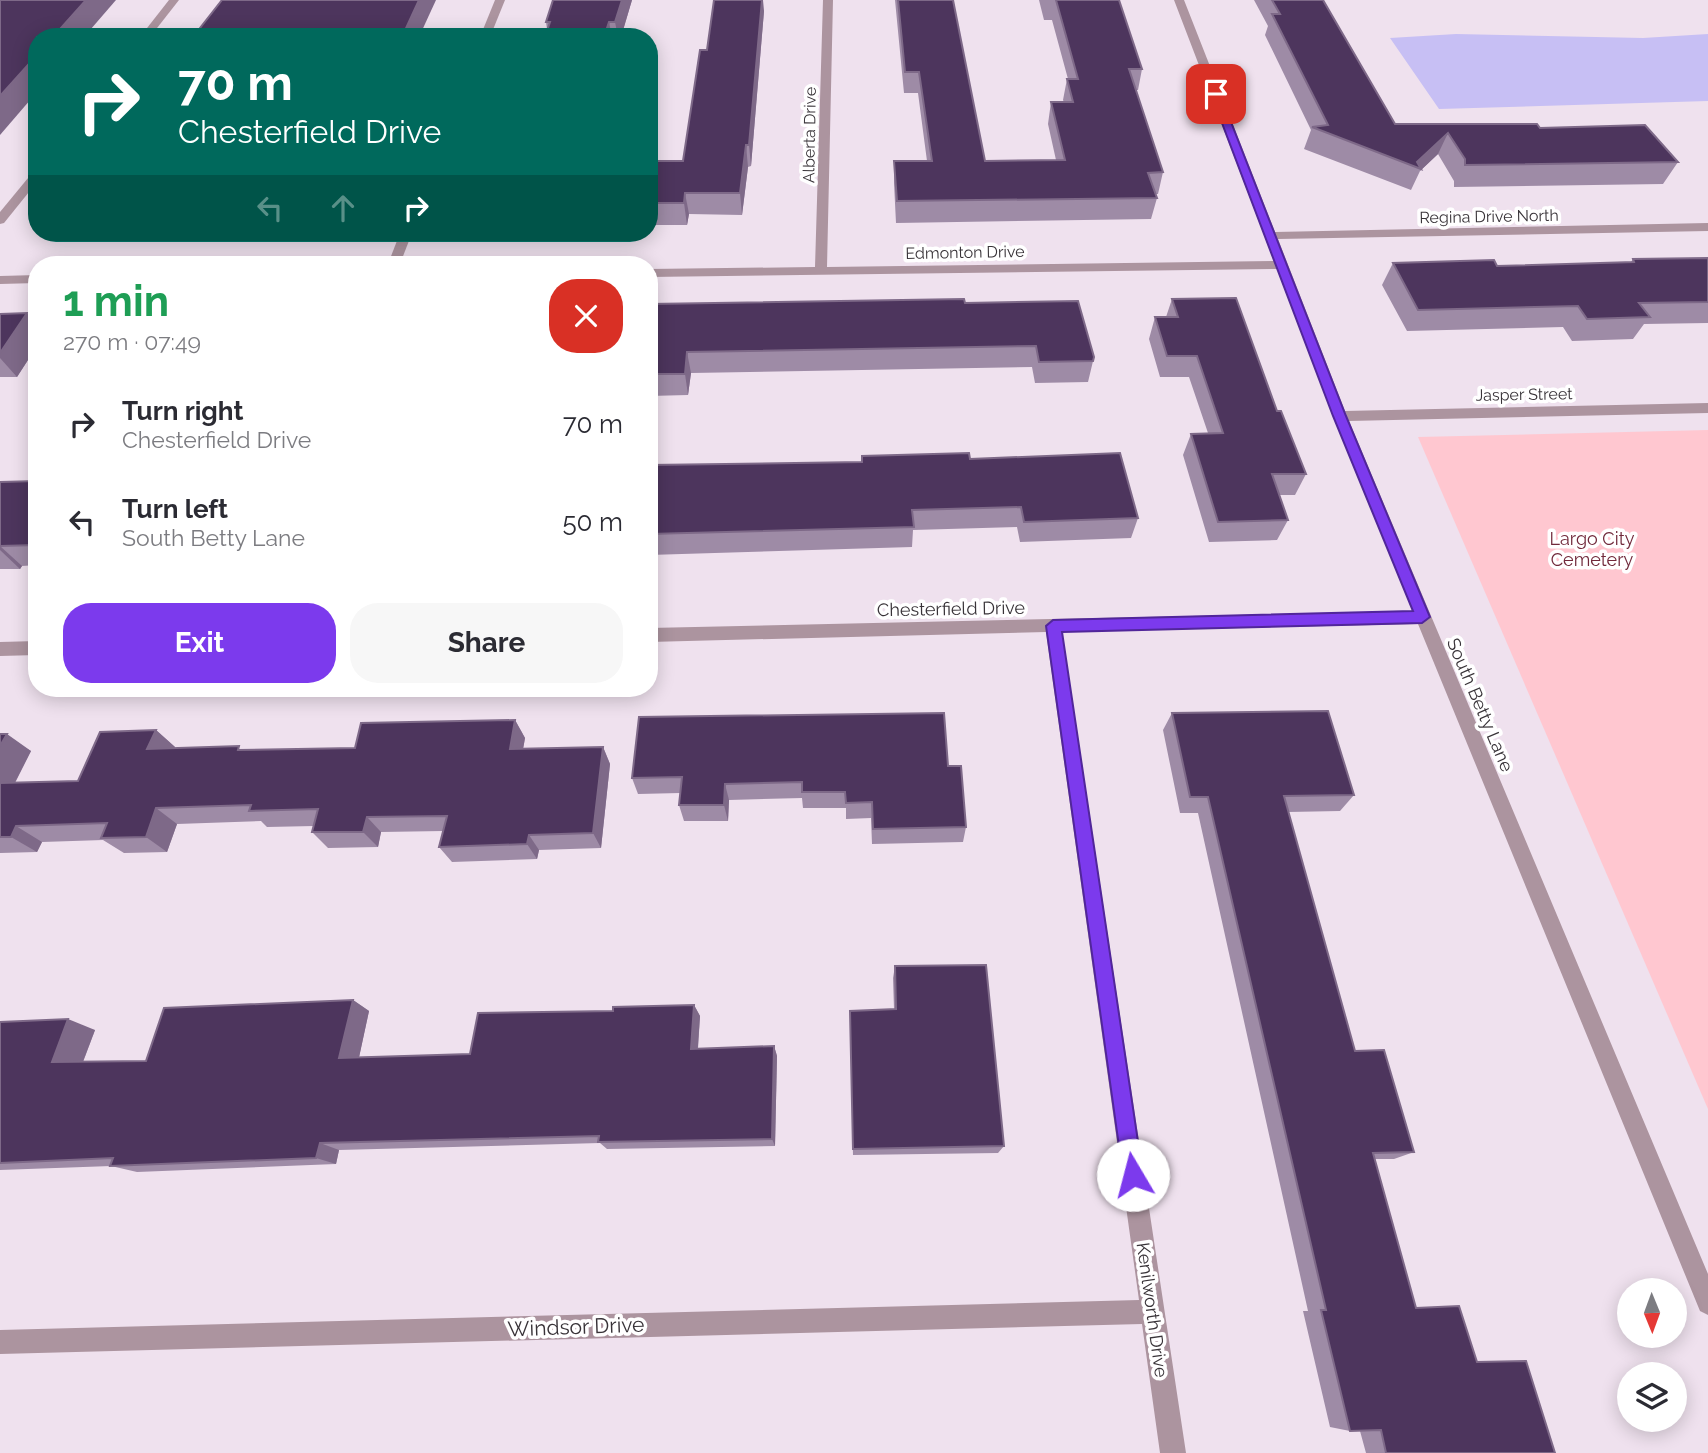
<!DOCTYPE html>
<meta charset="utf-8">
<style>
body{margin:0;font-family:Raleway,sans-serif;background:#f7f7f7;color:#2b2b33;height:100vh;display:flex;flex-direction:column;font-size:26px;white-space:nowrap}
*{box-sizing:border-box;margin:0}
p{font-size:23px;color:#7c7c81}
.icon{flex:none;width:38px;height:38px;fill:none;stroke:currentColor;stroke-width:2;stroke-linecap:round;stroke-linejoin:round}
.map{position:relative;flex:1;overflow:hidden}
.panel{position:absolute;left:28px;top:256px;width:630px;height:441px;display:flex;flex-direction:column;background:#fff;border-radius:28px;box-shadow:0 4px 18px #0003}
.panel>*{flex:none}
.hud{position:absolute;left:28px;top:28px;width:630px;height:214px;border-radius:28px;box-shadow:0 4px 18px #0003;background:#00695c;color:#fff;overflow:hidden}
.needle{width:46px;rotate:179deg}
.tools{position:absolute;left:1617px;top:1278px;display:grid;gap:14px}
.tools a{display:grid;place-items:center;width:70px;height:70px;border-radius:50%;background:#fff;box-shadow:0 4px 18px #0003;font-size:35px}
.pin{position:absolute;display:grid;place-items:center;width:60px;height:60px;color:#fff;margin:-30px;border-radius:14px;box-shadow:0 4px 10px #0006}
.me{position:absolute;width:77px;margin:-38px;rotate:352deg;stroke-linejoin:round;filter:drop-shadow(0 0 5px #0008)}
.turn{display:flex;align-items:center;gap:24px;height:147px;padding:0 35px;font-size:32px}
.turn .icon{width:91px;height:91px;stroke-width:2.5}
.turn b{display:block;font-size:49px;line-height:60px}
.lanes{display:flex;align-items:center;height:66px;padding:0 35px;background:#0003;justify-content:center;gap:35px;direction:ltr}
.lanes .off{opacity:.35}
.round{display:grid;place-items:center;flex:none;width:74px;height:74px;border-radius:28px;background:#f7f7f7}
.headline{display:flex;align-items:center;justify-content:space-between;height:119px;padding:0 35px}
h1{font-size:42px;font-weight:700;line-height:52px;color:#1e9e55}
.cta{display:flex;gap:14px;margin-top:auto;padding:14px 35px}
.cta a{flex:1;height:80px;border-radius:28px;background:#7c3aed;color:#fff;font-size:28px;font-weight:700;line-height:80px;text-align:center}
.cta a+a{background:#f7f7f7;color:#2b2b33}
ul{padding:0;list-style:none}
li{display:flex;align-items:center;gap:21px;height:98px;padding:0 35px}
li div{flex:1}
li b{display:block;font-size:26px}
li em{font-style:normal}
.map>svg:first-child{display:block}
.green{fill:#ffc7d0}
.water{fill:#c7bff4}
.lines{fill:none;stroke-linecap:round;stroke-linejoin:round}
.street{fill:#ac949f;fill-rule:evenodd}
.wall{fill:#9e8ba6}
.shaded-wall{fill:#7e6988}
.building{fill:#4d355d;stroke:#7e6988;stroke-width:2}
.route{fill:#7c3aed;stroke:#51269a;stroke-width:2}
.labels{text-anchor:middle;stroke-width:7;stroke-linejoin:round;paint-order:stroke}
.far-street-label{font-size:16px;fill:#383338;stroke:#fff}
.park-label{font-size:18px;fill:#71293b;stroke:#fff}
.street-label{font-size:18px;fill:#383338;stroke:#fff}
.near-street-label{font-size:21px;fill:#383338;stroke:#fff}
</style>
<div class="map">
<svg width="1708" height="1453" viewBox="0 0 1708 1453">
<rect width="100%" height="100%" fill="#efe1ee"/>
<!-- green -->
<polygon class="green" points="1708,430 1708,1109 1418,437"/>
<!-- water -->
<polygon class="water" points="1456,34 1643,38 1708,34 1708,101 1439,109 1390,38"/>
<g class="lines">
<!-- street -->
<g class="street">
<polygon points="169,0 179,0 150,37 140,37"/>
<polygon points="495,0 505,0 490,37 480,37"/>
<polygon points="823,0 833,0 827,267 1274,261 1174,0 1184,0 1275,232 1708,223 1708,231 1278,239 1345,411 1708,403 1708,413 1349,421 1708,1274 1708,1315 1700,1311 1418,624 1062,632 1186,1453 1160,1453 1142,1324 0,1354 0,1330 1139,1300 1046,632 649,642 649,628 1413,611 1333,416 1277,269 649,277 649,269 815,267"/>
<polygon points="37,171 37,182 4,223 0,224 0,212 33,172"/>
<polygon points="400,233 412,233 400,264 388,264"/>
<polygon points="37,275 37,283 0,284 0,276"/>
<polygon points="37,641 37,655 0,656 0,642"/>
</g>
</g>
<!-- wall -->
<g class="wall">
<polygon points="553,0 632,0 621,37 545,37 547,29 546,22"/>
<polygon points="895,0 953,0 985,161 1056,160 1048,124 1051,102 1064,102 1063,100 1067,79 1068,79 1052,20 1044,20 1039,0 1119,0 1142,69 1138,90 1136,90 1163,172 1158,194 1156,194 1157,198 1151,219 896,223 894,183 894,161 927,161 918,93 904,93"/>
<polygon points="1254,0 1323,0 1395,124 1540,128 1678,162 1663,184 1454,187 1454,181 1438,154 1420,171 1411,190 1304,149 1311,130 1265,35 1268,26"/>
<polygon points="764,11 751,166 748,167 742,215 689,214 687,225 649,225 649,161 683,161 707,50"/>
<polygon points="1708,258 1708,323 1644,324 1633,339 1572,341 1563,327 1407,331 1382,285 1393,263 1497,266 1631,262 1633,259"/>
<polygon points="1172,299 1277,411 1306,474 1295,495 1279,495 1288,520 1277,540 1209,542 1183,455 1191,434 1208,433 1189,377 1160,377 1149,339 1155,317 1166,317"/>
<polygon points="965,303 1094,357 1088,382 1035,383 1032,367 691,373 688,395 649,396 649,304"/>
<polygon points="27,313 37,326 37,346 17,377 0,377 0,314"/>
<polygon points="970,459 1138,518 1131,538 1020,542 1017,527 913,530 912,547 649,555 649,465 862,462"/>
<polygon points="37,481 37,565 22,566 20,569 0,569 0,482"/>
<polygon points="1172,713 1354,795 1340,811 1288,812 1355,1051 1414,1152 1394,1159 1375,1159 1416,1308 1476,1361 1526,1361 1555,1453 1366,1453 1360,1431 1350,1431 1330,1427 1303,1311 1308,1311 1198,813 1180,813 1163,730"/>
<polygon points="515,720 525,738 523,749 603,747 610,764 601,848 539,850 537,859 452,862 439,847 443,831 381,832 378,847 328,848 312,832 314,826 267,827 261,821 177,824 167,852 124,853 103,840 42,842 37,852 0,853 0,734 31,751 15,783 78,781 156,730 175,747 175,748 243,750 355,748"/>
<polygon points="948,766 966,827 963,842 872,844 871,818 846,819 846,808 803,808 802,798 729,800 728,821 684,821 679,805 680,793 638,794 632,778"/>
<polygon points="895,966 1004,1146 998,1153 853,1155 850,1011 894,1009 893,978"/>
<polygon points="353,1000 369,1011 359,1057 470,1054 613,1011 694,1005 700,1016 698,1049 774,1046 777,1056 775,1146 607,1149 600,1143 339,1150 336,1164 137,1172 111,1166 0,1170 0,1022 95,1030 83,1062 146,1061"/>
</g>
<!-- shaded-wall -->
<g class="shaded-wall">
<polygon points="86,0 116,0 84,37 53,37"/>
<polygon points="419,0 436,0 419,37 402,37"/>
<polygon points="622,0 632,0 621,37 618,37 615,22"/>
<polygon points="762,0 763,0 764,11 751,166 749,145"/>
<polygon points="609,22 612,37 604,37"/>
<polygon points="37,55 37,92 0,135 0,96"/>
<polygon points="1448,133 1438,154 1420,171 1421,169 1417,162"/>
<polygon points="746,145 748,167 742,215 740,193"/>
<polygon points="685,193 689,214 687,225 684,203"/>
<polygon points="27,313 37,326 37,346 17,377 0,358 0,353"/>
<polygon points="687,352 691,373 688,395 685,374"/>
<polygon points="0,546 22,566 20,569 0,550"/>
<polygon points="515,720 525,738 520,766 510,749"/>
<polygon points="156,730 175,747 168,766 147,749"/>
<polygon points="7,734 31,751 6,800 0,796 0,746"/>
<polygon points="603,747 610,764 601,848 593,833"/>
<polygon points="725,784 729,800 728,821 724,805"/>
<polygon points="156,808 177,824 167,852 146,837"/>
<polygon points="367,817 381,832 378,847 363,832"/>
<polygon points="16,826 42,842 37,852 11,837"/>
<polygon points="529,835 539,850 537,859 527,844"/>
<polygon points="353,1000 369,1011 357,1067 339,1058"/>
<polygon points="694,1005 700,1016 697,1059 691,1049"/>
<polygon points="68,1019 95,1030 79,1072 52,1062"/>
<polygon points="774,1046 777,1056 775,1146 772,1139"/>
<polygon points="320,1143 339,1150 336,1164 316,1158"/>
</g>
<!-- building -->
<g class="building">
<polygon points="0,0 86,0 53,37 37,37 37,55 0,96"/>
<polygon points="222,0 419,0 402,37 193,37"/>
<polygon points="553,0 622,0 615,22 609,22 604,37 545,37 550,22 546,22"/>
<polygon points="714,0 762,0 749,145 746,145 740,193 685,193 684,203 649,203 649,161 683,161 700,50 707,50"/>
<polygon points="898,0 953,0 985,161 1065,160 1051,102 1073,102 1067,79 1078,79 1056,0 1119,0 1142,69 1129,69 1163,172 1148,173 1157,198 897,201 894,161 932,161 919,72 905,72"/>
<polygon points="1272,0 1323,0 1395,124 1537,124 1540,128 1645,125 1678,162 1465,165 1465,159 1448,133 1417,162 1421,169 1312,127 1328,125 1272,14 1280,14"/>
<polygon points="1708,258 1708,302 1639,303 1650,317 1587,319 1578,306 1418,310 1393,263 1494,260 1497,266 1634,262 1633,259"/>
<polygon points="1236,298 1277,411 1281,411 1306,474 1272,474 1288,520 1218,522 1191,434 1223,433 1197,356 1167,356 1155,317 1178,317 1172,299"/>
<polygon points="964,299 965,303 1078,301 1094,357 1093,361 1039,362 1036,346 687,352 685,374 649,374 649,304"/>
<polygon points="27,313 0,353 0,314"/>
<polygon points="969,453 970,459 1120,453 1138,518 1024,522 1021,507 912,510 914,527 649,534 649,465 862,462 862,456"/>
<polygon points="37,481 37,545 0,546 0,482"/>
<polygon points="1328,711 1354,795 1284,796 1355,1051 1384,1050 1414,1152 1373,1153 1416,1308 1459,1306 1477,1362 1526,1361 1555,1453 1386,1453 1381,1430 1350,1431 1321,1310 1326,1310 1208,797 1190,797 1172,713"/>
<polygon points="944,713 948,766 961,766 966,827 873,829 872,802 846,803 845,792 802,792 802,782 725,784 724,805 679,805 682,777 632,778 639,717"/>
<polygon points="515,720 510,749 603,747 593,833 529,835 527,844 439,847 447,816 367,817 363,832 312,832 318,809 249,811 251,805 156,808 146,837 101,838 107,823 16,826 11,837 0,837 0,783 78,781 100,732 156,730 147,749 239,746 238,750 355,748 361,723"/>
<polygon points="0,734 7,734 0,746"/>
<polygon points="986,965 1004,1146 853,1149 850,1011 896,1009 895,966"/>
<polygon points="353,1000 339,1058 470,1054 478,1013 613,1011 613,1007 694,1005 691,1049 774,1046 772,1139 598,1142 599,1136 320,1143 316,1158 110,1166 113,1158 0,1163 0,1022 68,1019 52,1062 146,1061 164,1008"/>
</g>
<!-- route -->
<polygon class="route" points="1216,91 1220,94 1346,416 1430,617 1422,623 1062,632 1143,1175 1140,1182 1133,1185 1126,1182 1123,1175 1046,626 1053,620 1413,611 1333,416 1211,94"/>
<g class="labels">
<!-- far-street labels -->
<g class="far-street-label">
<text transform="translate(809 135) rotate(-89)" y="6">Alberta Drive</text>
<text transform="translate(1489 216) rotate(-1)" y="6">Regina Drive North</text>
<text transform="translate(965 252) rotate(-1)" y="6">Edmonton Drive</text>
<text transform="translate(1524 394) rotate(-1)" y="6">Jasper Street</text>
</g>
<!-- park labels -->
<g class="park-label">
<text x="1592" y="545">Largo City<tspan x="1592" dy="21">Cemetery</tspan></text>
</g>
<!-- street labels -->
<g class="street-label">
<text transform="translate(951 609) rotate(-1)" y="6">Chesterfield Drive</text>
<text transform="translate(1480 705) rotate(67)" y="6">South Betty Lane</text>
<text transform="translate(1152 1310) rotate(82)" y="6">Kenilworth Drive</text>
</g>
<!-- near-street labels -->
<g class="near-street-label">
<text transform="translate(576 1327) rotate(-2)" y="7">Windsor Drive</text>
</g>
</g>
</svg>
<div class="tools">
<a><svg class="needle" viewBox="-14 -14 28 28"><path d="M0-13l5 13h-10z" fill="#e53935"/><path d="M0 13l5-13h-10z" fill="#7c7c81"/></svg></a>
<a><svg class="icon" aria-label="layers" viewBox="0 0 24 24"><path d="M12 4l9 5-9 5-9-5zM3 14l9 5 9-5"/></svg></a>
</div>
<div class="pin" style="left:1216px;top:94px;background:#d93025"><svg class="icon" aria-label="arrive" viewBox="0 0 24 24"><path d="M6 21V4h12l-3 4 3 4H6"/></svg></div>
<svg class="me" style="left:1133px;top:1175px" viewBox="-20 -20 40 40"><circle r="19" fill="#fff"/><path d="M0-13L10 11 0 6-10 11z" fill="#7c3aed"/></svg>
<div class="hud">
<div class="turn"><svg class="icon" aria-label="right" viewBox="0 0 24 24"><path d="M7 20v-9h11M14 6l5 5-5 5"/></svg><div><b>70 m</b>Chesterfield Drive</div></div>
<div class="lanes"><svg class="icon off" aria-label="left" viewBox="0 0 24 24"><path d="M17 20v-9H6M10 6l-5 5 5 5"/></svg><svg class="icon off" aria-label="ahead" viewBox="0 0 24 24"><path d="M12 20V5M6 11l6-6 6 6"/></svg><svg class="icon" aria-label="right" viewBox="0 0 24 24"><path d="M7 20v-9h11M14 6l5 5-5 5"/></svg></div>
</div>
<section class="panel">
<div class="headline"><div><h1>1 min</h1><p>270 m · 07:49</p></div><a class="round" style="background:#d93025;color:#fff"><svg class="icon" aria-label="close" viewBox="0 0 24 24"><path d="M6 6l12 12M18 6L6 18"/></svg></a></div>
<ul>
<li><svg class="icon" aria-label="right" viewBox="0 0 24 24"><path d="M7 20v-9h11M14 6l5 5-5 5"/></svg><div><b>Turn right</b><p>Chesterfield Drive</p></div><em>70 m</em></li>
<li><svg class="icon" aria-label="left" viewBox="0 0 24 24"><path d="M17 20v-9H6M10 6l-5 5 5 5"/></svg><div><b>Turn left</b><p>South Betty Lane</p></div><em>50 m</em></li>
</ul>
<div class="cta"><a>Exit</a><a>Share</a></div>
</section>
</div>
